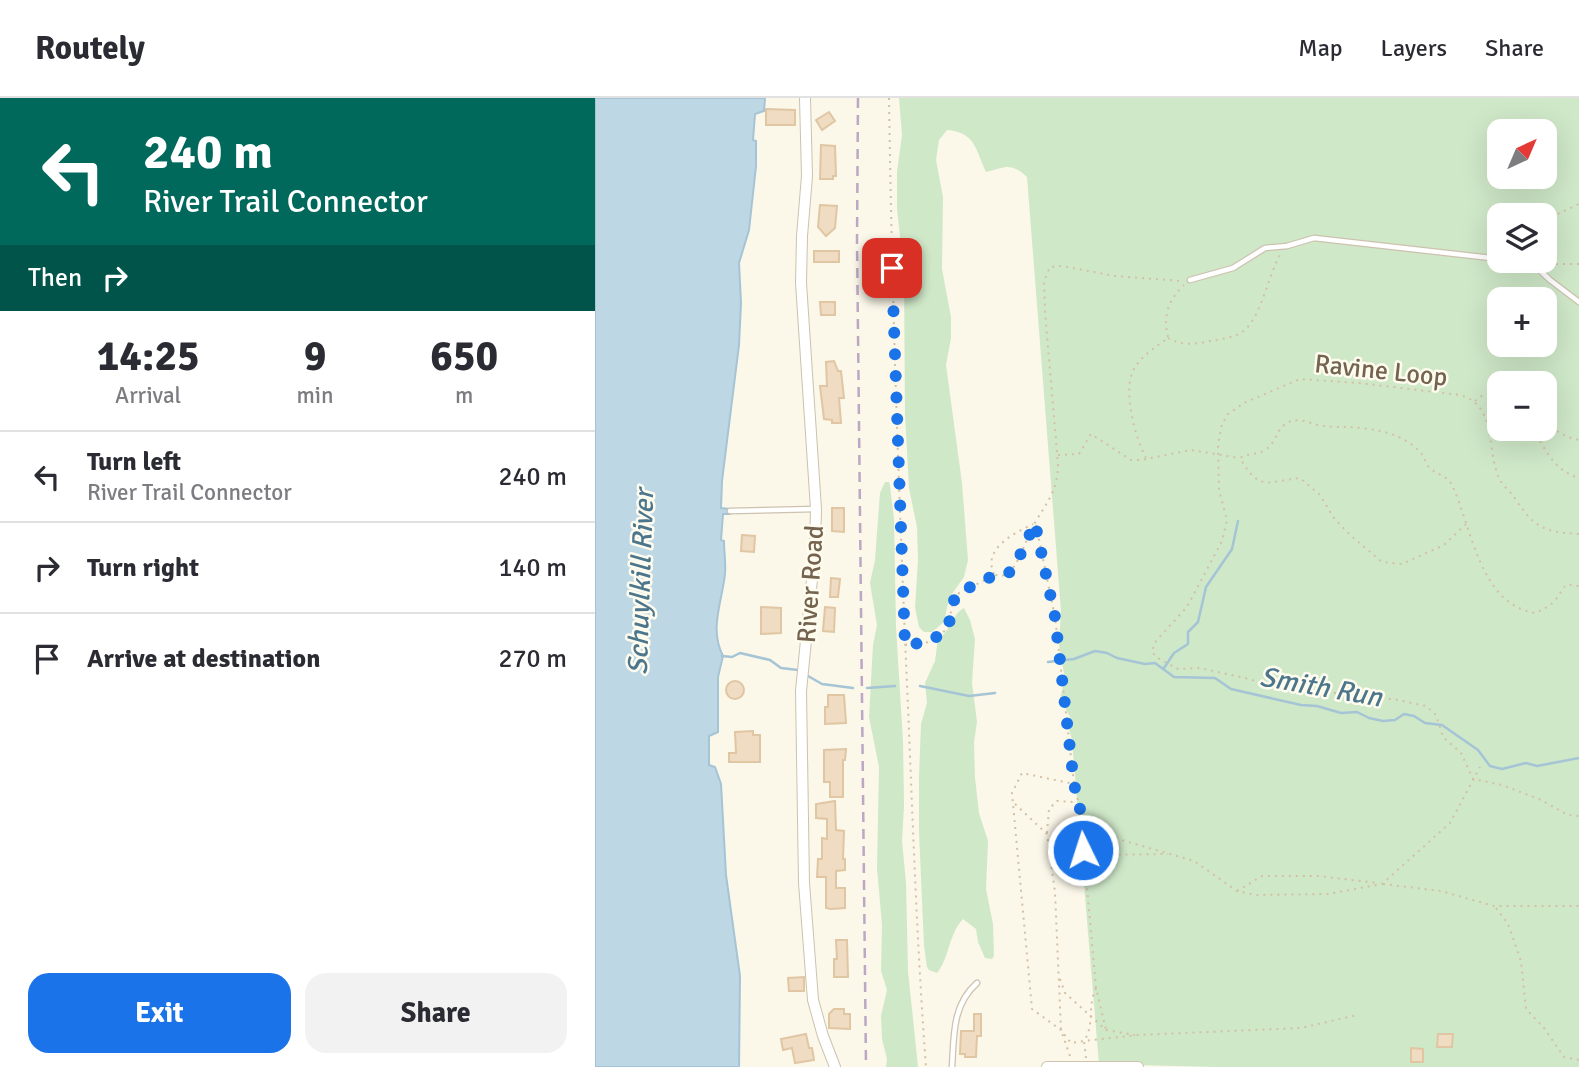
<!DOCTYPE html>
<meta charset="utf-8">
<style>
body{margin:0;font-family:Signika,sans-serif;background:#f2f2f3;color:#2b2b33;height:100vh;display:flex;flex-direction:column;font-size:26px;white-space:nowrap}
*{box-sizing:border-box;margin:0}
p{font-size:23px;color:#7c7c81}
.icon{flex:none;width:38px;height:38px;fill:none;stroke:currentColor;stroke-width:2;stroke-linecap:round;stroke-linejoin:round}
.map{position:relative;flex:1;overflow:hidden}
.details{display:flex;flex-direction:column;background:#fff;width:595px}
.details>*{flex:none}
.guide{background:#00695c;color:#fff;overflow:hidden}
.needle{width:46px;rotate:44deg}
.controls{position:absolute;left:892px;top:21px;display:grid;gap:14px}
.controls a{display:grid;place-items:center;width:70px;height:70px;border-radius:14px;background:#fff;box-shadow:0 7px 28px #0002;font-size:35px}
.pin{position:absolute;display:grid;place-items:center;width:60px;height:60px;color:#fff;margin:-30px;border-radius:14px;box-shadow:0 4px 10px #0006}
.me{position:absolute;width:77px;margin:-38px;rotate:356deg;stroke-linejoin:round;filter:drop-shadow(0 0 5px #0008)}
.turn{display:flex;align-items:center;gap:24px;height:147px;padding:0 28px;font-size:32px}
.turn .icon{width:91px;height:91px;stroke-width:2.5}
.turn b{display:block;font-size:49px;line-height:60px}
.then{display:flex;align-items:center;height:66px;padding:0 28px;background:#0003;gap:14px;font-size:26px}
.eta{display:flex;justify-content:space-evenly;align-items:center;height:119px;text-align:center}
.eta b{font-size:42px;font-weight:700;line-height:49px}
.primary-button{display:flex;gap:14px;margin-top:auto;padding:14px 28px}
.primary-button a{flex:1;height:80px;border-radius:21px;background:#1a73e8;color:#fff;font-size:28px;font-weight:700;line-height:80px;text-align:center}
.primary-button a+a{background:#f2f2f3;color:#2b2b33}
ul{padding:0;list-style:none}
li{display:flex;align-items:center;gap:21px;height:91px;padding:0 28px;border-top:2px solid #e1e1e2}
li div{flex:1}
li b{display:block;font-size:26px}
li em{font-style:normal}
header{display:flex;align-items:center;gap:42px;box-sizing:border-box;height:98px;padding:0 35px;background:#fff;border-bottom:2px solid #e1e1e2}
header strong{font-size:33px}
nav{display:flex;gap:38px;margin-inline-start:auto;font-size:24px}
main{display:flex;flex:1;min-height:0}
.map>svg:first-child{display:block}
.green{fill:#cfe8c8;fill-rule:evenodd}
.water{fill:#bed7e4;stroke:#a5c4d5;stroke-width:2}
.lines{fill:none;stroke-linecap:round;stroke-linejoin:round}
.stream{stroke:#a5c4d5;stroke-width:2.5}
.building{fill:#efdcc2;stroke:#e0c6a3;stroke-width:2}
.service-casing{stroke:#cdc2af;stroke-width:7}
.minor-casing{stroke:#cdc2af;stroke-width:12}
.path{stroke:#d4c0a5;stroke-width:2;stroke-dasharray:2 5;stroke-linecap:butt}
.service{stroke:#fff;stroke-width:4.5}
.minor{stroke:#fff;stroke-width:10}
.rail{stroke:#bda7c5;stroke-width:2.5;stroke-dasharray:10 7;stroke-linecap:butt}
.route{stroke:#1a73e8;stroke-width:12;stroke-dasharray:0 21.6}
.labels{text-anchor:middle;stroke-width:5;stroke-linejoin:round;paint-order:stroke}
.street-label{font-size:26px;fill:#74634e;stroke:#fefbef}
.water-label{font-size:28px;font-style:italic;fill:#4c768c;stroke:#fefbef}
</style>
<header>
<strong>Routely</strong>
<nav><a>Map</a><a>Layers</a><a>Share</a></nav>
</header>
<main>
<section class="details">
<div class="guide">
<div class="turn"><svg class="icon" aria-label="left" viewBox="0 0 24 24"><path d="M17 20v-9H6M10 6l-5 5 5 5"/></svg><div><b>240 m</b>River Trail Connector</div></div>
<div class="then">Then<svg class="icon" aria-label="right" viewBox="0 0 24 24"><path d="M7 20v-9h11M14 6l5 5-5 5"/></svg></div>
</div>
<div class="eta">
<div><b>14:25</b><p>Arrival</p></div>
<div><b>9</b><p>min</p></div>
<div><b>650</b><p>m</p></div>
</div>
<ul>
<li><svg class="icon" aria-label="left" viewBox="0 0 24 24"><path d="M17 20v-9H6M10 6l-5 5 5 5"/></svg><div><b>Turn left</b><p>River Trail Connector</p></div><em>240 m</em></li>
<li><svg class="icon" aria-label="right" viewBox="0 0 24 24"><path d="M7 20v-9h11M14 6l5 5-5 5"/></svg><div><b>Turn right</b></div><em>140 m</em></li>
<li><svg class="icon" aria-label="arrive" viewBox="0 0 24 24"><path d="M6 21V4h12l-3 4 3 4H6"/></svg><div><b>Arrive at destination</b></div><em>270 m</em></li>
</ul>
<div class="primary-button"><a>Exit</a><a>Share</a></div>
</section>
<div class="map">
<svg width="984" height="969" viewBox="0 0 984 969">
<rect width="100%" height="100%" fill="#fbf7e9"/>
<!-- green -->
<g class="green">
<path d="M 304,0 L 984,0 L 984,969 L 620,969 L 504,966 L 477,642 L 474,631 L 475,619 L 465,601 L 470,581 L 464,547 L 466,513 L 432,79 C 415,64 411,69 391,74 C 381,52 380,34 352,32 L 344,42 L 341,62 L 348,99 L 347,171 L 356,219 L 356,240 L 351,267 L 367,385 L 373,462 L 369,479 L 354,500 L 349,524 L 337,534 L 329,534 L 324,529 L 320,510 L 323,462 L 322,429 L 314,390 L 310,316 L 309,174 L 302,111 L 302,74 L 307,37 ZM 905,33 L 950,33 L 950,79 L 905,79 ZM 905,117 L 950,117 L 950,163 L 905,163 ZM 905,201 L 950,201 L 950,247 L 905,247 ZM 905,285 L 950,285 L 950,331 L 905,331 Z"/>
<polygon points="290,384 294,384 295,388 299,421 301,529 308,643 309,708 307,743 311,785 313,873 323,969 291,969 292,961 287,941 286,918 292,892 286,873 287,827 282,770 284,669 274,619 278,547 282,527 275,485 280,462 285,395"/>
<path d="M 369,510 L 375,522 L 380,541 L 377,585 L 382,624 L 379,644 L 380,680 L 384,715 L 393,743 L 391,791 L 398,826 L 399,858 L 397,861 L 390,860 L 383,844 L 381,831 L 368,821 C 353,837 355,859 342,875 L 334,872 L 332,869 L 329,848 L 324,734 L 324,679 L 326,626 L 332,605 L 330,585 L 340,563 L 343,541 C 356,533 356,517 369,510 Z"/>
</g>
<!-- water -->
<path class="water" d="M 0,0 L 170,0 L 169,13 L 160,16 L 158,42 L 161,43 L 161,68 L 154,132 L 144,165 L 146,205 L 144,247 L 127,383 L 126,410 L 135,411 L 135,416 L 128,416 L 126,442 L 129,443 C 129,454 131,465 130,476 C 127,504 114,531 128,558 L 123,579 L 123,634 L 114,638 L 114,667 L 120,669 L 126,686 L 131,777 L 145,878 L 144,969 L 0,969 Z"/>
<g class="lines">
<!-- stream -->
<g class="stream">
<polyline points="127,558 137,559 145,555 175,562 186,570 203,572"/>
<polyline points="453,564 479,561 500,553 512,555 522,560 550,566 560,565 579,579 620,580 636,591 706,607 722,608 746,615 762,614 774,620 788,623 800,622 809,616 819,618 830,625 847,627 883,652 895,668 907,671 931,665 942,668 984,660"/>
<polyline points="569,570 579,555 593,546 593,534 603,524 611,489 637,451 643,423"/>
<polyline points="213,578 227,586 258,590"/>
<polyline points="325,588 374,598 400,595"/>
<polyline points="272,590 300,588"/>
</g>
</g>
<!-- building -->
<g class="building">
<polygon points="171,11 200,12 200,27 171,27"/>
<polygon points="234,14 240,23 227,32 221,22"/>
<polygon points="226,47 240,48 241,78 238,78 238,81 225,81"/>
<polygon points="225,107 242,108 240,130 231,138 223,129"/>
<rect x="219" y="153" width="25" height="11"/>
<polygon points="225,204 240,204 240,217 226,217"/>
<polygon points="239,263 243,273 246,273 249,300 244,300 246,325 237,325 237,322 229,321 225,288 232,288 231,264"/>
<polygon points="237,410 249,410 249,434 237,433"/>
<polygon points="147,437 160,438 159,454 146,453"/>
<polygon points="236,480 245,481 243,499 235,499"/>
<polygon points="166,509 186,510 186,535 166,536"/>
<polygon points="230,509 240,510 239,534 228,533"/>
<circle cx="140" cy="592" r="9"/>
<polygon points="233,597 249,597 251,625 230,626 230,609 233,609"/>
<polygon points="158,633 158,637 165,637 165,664 134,664 134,655 141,655 140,634"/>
<polygon points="251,651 250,662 248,662 248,699 235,699 235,684 229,684 229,652"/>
<polygon points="240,703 241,732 249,733 248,761 250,761 250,772 241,773 241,790 250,790 250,810 236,811 231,810 231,779 222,779 223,761 227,761 227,740 232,741 232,721 221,720 221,706"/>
<polygon points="241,842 252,842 253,879 239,879 239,861 242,861"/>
<polygon points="209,879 209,893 194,893 193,880"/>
<polygon points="239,911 249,911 249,916 255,916 255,931 234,930 234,916"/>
<polygon points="379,916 386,916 386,938 382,938 381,959 370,959 370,956 365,956 366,933 379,933"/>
<polygon points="211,936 214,950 217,950 219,962 200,965 197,950 188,952 186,941"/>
<polygon points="843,936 858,936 857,949 842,949"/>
<polygon points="816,950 828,951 828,964 816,964"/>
</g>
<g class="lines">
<!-- service casing -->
<g class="service-casing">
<g id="service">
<polyline points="920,163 939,167 955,182 984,204"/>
<polyline points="595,182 638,170 670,150 692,148 719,140 905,161"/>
<polyline points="135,413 220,411"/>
<path d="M 357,969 C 359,938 357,907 382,885"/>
</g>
</g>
<!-- minor casing -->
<g class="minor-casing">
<g id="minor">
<polyline points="210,0 212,78 207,138 206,185 221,411 220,451 206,593 209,785 218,902 228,938 240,969"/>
<polyline points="452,969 543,969"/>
</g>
</g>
<!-- path -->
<g class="path">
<path d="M 294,0 C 297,203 304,406 313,609 C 318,729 322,849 331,969"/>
<polyline points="950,122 984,106"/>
<polyline points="947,166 984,166"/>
<path d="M 573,239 C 568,218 573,202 589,187"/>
<path d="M 573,240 C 586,248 601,246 615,243 C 626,241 638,240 647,234 C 665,223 673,178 685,157"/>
<polyline points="880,303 888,297 905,294"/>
<polyline points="950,326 972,339 984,342"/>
<path d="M 938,331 C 951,352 958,372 984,380"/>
<polyline points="463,357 484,356 496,336 536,362 546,362 596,352 644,360"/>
<path d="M 551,360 C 540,340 529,296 537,275 C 544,259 559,250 572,241"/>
<path d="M 871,426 L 849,447 L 807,466 L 787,464 L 755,437 L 739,420 L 725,397 L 705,380 C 673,383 665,395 645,360 C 653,355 662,357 670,352 C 680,346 681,334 689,327 C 702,316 716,327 729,328 C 736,329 744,329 751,329 C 776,330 807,334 825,354 C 829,358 830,363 833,368 C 839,376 852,377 857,387 C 877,429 884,507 941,515 C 948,511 956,508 961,501 C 971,489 965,485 984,488"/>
<polyline points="441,427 460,519 479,685"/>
<path d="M 984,436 C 949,434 940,430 921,402 C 915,392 905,387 902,375 C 892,347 901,307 865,297 L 764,285 L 705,281 L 649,305 L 633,316 L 627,326 L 623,347 L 624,392 L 632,422 L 627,443 L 592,509 L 561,543 L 557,553 L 561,559 L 583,571 L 605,570 L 650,580 L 700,595 L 743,595 L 763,602 L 798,601 L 831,608 L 841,617 L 848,639 L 866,655 L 878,681 L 907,687 L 944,701 L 973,717 L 984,718"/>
<path d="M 399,476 C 387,450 420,435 438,426"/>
<path d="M 310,547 L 336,544 L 353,530 L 357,508 L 364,495 L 400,477 L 407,478 L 415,474 C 427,459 431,440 441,423 C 453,403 463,391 463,366 L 450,214 L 449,183 L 455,169 L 467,168 L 520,178 L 587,183"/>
<polyline points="420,706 452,736 460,794 466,932 476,961"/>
<polyline points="452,735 454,711 462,703 479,704 483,708"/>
<polyline points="487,742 506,736 599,763 642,793 661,797 733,796 787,786 855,725 885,669"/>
<polyline points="489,753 507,757 573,756"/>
<polyline points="788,786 846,793 899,808 984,808"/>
<polyline points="642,793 667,778 724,778 782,785"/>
<polyline points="901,810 913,826 926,863 931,911 949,930 969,959 984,962"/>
<polyline points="465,881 470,895 511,932 540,937"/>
<path d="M 501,890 C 492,909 500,926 489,943 L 476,945 L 466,932 L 437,911 L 417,695 L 427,675 L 479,686 L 485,711 L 501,890 L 511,932"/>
<polyline points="491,960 489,943 543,937 706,930 762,917"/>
</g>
<!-- service -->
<use href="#service" class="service"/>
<!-- minor -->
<use href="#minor" class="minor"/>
<!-- rail -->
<polyline class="rail" points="263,0 262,143 271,969"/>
</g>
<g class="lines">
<!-- route -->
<polyline class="route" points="297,170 310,547 335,544 353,530 360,498 369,492 400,477 407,478 415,474 421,466 440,425 460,519 479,686 485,711 488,752"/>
</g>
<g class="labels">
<!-- street labels -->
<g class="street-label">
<text transform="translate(786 272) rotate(6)" y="9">Ravine Loop</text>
<text transform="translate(215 486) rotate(-86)" y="9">River Road</text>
</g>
<!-- water labels -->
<g class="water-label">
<text transform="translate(45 484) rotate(-88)" y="10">Schuylkill River</text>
<text transform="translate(726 588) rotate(10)" y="10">Smith Run</text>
</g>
</g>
</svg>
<div class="controls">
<a><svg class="needle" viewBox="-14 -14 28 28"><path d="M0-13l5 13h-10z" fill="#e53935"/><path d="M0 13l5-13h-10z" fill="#7c7c81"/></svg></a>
<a><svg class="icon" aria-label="layers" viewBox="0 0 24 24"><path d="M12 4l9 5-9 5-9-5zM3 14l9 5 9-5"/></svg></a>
<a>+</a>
<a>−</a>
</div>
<div class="pin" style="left:297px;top:170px;background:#d93025"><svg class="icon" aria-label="arrive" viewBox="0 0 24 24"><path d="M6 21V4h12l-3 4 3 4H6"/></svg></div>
<svg class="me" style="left:488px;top:752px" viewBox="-20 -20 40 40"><circle r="17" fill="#1a73e8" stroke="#fff" stroke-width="3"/><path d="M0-11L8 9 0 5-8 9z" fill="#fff"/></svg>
</div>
</main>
